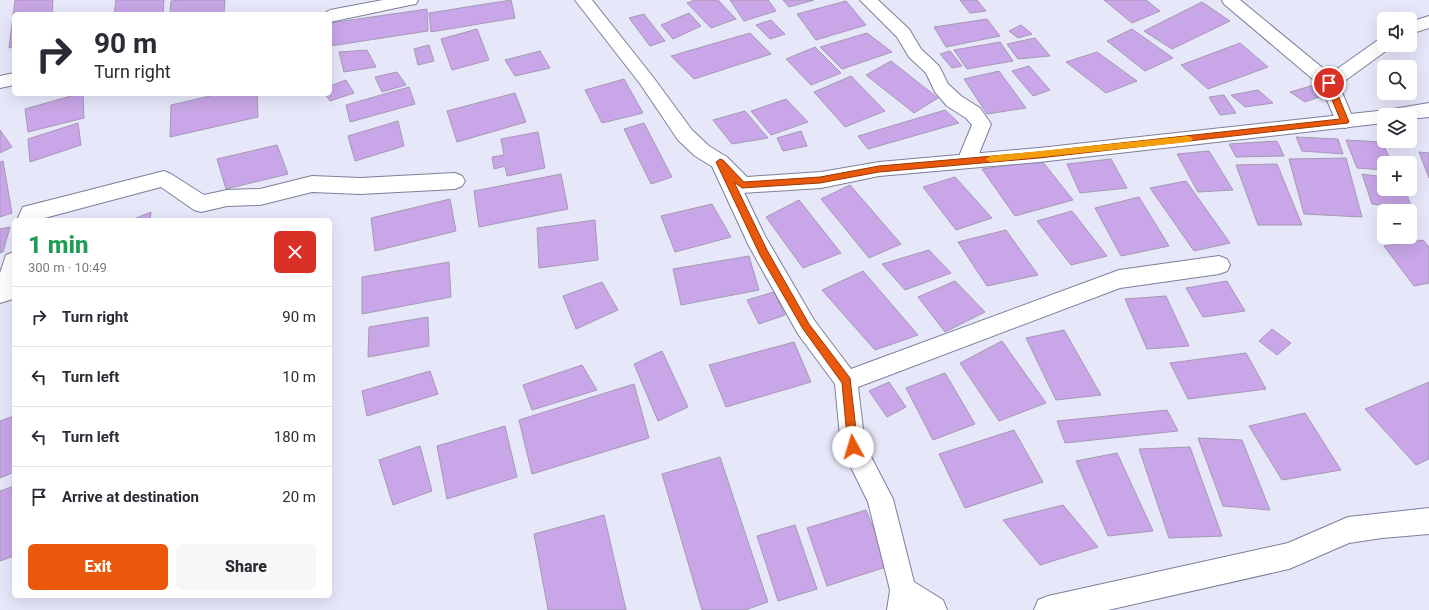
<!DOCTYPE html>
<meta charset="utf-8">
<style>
body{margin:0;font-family:Roboto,sans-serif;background:#f7f7f7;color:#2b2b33;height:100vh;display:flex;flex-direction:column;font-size:15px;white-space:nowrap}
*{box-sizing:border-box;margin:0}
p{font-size:13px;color:#7c7c81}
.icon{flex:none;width:22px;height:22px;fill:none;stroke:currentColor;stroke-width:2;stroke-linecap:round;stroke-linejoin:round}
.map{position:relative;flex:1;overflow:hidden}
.panel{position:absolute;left:12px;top:218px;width:320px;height:380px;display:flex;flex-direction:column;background:#fff;border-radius:6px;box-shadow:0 4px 16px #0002}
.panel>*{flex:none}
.banner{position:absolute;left:12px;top:12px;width:320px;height:84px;border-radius:6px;box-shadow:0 4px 16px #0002;background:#fff;color:#2b2b33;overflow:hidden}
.fabs{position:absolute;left:1377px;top:12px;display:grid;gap:8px}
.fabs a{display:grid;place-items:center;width:40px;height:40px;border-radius:6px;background:#fff;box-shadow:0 4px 16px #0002;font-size:20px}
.pin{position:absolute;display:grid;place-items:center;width:34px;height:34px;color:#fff;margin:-17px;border:2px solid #fff;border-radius:50%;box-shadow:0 1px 4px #0007}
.me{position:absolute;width:44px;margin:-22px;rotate:354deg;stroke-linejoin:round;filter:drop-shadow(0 0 3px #0008)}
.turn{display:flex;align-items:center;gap:14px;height:84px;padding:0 16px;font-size:18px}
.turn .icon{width:52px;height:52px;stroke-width:2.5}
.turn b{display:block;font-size:28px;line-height:34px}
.round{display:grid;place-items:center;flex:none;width:42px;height:42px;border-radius:6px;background:#f7f7f7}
.overview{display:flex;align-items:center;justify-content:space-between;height:68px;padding:0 16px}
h1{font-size:24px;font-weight:800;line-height:30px;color:#1e9e55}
.button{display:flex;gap:8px;margin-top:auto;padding:8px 16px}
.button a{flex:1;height:46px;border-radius:6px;background:#ea580c;color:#fff;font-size:16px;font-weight:800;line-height:46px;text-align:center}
.button a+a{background:#f7f7f7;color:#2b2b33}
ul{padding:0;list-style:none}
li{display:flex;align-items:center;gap:12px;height:60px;padding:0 16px;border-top:1px solid #e1e1e2}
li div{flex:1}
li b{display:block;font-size:15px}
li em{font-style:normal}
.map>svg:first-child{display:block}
.building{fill:#c8a6e7;stroke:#a699b4}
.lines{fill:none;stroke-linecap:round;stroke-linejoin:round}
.street-casing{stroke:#7d7f9b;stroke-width:2}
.secondary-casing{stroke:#7d7f9b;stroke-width:2}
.street{fill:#fff;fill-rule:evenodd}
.secondary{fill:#fff;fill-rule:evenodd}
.route{fill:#ea580c;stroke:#983908}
.slow{fill:#f59e0b}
</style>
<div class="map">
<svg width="1429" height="610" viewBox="0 0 1429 610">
<rect width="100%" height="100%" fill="#e6e8fa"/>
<!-- building -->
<g class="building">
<polygon points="15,0 53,0 52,14 14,14 14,47 9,48"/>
<polygon points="116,0 164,0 163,14 114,14"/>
<polygon points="179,0 225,0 224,14 170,14 171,1"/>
<polygon points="511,0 515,18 431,32 429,13"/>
<polygon points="695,0 718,0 736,19 711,28 687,3"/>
<polygon points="730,0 768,0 776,11 744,21"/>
<polygon points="783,0 814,0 789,7"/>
<polygon points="960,0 977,0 986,11 970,13"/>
<polygon points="1104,0 1146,0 1160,11 1132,23"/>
<polygon points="846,1 866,25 816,40 797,14"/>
<polygon points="1202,2 1230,21 1172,49 1144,31"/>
<polygon points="427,9 428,31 330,46 330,23"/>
<polygon points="689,13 701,26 673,39 661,25"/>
<polygon points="644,14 665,41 650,46 629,18"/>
<polygon points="987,19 1000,36 946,47 934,27"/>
<polygon points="771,20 785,34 770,39 756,25"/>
<polygon points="1021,25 1032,34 1018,38 1009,31"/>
<polygon points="477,29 489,60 452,70 441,39"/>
<polygon points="1132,29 1173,58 1145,71 1107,41"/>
<polygon points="750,33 771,54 694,79 671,56"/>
<polygon points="867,33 892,52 842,69 820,47"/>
<polygon points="1035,38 1050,56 1018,59 1007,44"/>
<polygon points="1000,42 1013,61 967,69 954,50"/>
<polygon points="1240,43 1268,67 1208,89 1181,65"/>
<polygon points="429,45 434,61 418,65 414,49"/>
<polygon points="815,47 841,73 811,85 786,59"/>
<polygon points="367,50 376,67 344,72 339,52"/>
<polygon points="540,51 550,68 515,76 505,60"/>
<polygon points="950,51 962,66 952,68 940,54"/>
<polygon points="1097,52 1137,81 1106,93 1066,62"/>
<polygon points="891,61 938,98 914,113 866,75"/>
<polygon points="1029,66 1050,90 1033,96 1012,71"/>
<polygon points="999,71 1026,108 987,114 964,79"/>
<polygon points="397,72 406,85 382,92 375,77"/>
<polygon points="851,76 885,111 845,127 814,92"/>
<polygon points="624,79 643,113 602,123 585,90"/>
<polygon points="346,80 354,93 330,101 325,94 330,94 330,86"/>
<polygon points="1314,85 1328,94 1305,102 1290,92"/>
<polygon points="409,87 415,104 350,122 346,105"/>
<polygon points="1258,90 1273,103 1245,107 1231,95"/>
<polygon points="515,93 526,122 457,142 447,111"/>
<polygon points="78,94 83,94 84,118 28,132 25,109"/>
<polygon points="219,94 257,94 258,117 170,137 171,105"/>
<polygon points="1224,95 1236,113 1220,115 1209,97"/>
<polygon points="786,99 808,122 771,135 751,111"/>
<polygon points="945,110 959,123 868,149 858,136"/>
<polygon points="745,111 768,138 732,144 713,120"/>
<polygon points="398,121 404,146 355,161 348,136"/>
<polygon points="78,123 81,145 30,162 28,139"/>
<polygon points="644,123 672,177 651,184 624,129"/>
<polygon points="0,130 12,147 0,153"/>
<polygon points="801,131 807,146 783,151 777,138"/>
<polygon points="538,132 545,168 507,176 505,166 494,169 492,157 504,155 501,139"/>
<polygon points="1296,137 1338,139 1343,154 1302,151"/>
<polygon points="1346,140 1382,142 1392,163 1384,163 1384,170 1357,168"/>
<polygon points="1277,141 1284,156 1236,157 1229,144"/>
<polygon points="277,145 288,174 226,189 217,159"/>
<polygon points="1209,151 1233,190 1198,192 1177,154"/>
<polygon points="1419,152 1429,153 1429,178"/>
<polygon points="1346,158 1362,217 1304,214 1289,159"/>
<polygon points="1111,159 1127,188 1080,193 1067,164"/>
<polygon points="3,161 12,213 0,217 0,162"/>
<polygon points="1042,161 1073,200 1015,216 982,169"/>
<polygon points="1277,164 1302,225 1258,225 1236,165"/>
<polygon points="561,174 568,209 479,227 474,191"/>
<polygon points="1362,174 1384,177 1384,189 1405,189 1412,209 1372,204"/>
<polygon points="955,177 992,218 956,230 923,187"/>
<polygon points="1186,181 1230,243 1194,251 1150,188"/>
<polygon points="850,185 901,244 869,258 821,199"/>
<polygon points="1139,197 1169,246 1121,256 1095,208"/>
<polygon points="450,199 456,231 375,251 371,218"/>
<polygon points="799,200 841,253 803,268 766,217"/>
<polygon points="712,204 731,237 675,252 661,216"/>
<polygon points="1072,211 1107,256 1071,265 1037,221"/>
<polygon points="151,212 150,220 131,220"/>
<polygon points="595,220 598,260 539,268 537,228"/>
<polygon points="10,227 3,252 0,253 0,229"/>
<polygon points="1006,230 1038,275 987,286 958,242"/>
<polygon points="1423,240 1429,247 1429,283 1414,286 1384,246"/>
<polygon points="929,250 951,273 905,290 882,264"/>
<polygon points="749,256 759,290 681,305 673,269"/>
<polygon points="449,262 451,297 362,314 362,277"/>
<polygon points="863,271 918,335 875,350 822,290"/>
<polygon points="955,281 985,312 945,332 918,297"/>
<polygon points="1227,281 1245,311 1203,317 1186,288"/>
<polygon points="602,282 618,310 576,329 563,296"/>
<polygon points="774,292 785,315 759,324 747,300"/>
<polygon points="1166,296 1189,346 1147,349 1125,299"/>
<polygon points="428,317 429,346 368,357 369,327"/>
<polygon points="1272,329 1291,343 1277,355 1259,341"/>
<polygon points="1064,330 1101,395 1056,400 1026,338"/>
<polygon points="1002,341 1046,403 999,421 960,363"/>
<polygon points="794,342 811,382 726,407 709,365"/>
<polygon points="662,351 688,407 658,421 634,364"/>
<polygon points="1246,353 1266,389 1188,399 1170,363"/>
<polygon points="582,365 597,390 532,410 523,385"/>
<polygon points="430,371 438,394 367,416 362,391"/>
<polygon points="945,373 975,424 933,440 906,388"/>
<polygon points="889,382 906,407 887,417 869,391"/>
<polygon points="1429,382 1429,459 1416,465 1365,409"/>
<polygon points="634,384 649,438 532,474 519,420"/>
<polygon points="1167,410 1178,431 1065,443 1057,421"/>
<polygon points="1305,413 1341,470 1282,480 1249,426"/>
<polygon points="14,416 14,472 0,478 0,421"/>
<polygon points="505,426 517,477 447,499 437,446"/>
<polygon points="1014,430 1043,482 965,508 939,454"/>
<polygon points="1198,438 1242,440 1270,510 1223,506"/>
<polygon points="420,446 432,491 393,505 379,460"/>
<polygon points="1190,447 1222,536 1169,538 1139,449"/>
<polygon points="1117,453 1153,531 1108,536 1076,461"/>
<polygon points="720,457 768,602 745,610 702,610 662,474"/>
<polygon points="14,486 14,556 0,561 0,491"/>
<polygon points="1063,505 1098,547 1040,565 1003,520"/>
<polygon points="866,510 889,566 827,586 807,528"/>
<polygon points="604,515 626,610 548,610 534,534"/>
<polygon points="795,525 817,589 778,601 757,536"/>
</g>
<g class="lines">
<!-- street casing -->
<g class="street-casing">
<g id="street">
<polygon points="860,0 878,0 909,29 921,49 939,66 948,84 961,96 980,108 991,124 974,166 967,168 960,166 957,161 972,125 966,118 947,106 935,92 926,73 909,57 897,37"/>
<polygon points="1222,0 1240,0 1330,74 1378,40 1384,38 1384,45 1392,45 1390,48 1339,85 1354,121 1352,126 1345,128 1338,126 1321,86 1224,4"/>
<polygon points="1429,16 1429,28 1410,34 1410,22"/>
<polygon points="720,155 727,157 765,236 814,320 851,369 1119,270 1219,256 1227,259 1230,265 1227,271 1219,274 1120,288 858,387 865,445 893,499 914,582 943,600 947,610 887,610 890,590 868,502 841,447 835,384 798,334 749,246 710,162 713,157"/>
<polygon points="164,171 171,174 204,195 227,190 260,189 312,176 360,178 455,173 462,176 465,181 462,186 455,189 360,194 312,192 260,205 227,206 201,212 194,210 161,187 37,220 17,220 23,207"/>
<polygon points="14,252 14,297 13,299 0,303 0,273 6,255"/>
<polygon points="1429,508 1429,534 1382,538 1349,543 1289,569 1108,610 1034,610 1038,600 1048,596 1288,543 1348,517"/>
</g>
</g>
<!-- secondary casing -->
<g class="secondary-casing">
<g id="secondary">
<polygon points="383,0 418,0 416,4 410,5 330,22 330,14 323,14 330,10"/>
<polygon points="575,0 592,0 653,77 692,130 709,146 727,157 747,177 821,172 879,162 1039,148 1387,110 1429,103 1429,117 1410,119 1410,115 1384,115 1384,123 1039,162 879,176 821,188 742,193 735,190 713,167 695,156 678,140 641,85"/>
<polygon points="14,73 14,85 0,88 0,76"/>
</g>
</g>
<!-- street -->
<use href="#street" class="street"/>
<!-- secondary -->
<use href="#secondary" class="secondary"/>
</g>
<!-- route -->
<polygon class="route" points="1329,80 1333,83 1349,122 1348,123 1039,158 879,172 820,183 742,188 734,182 767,250 809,324 850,378 858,447 857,450 853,452 850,450 848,447 842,383 803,329 760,255 716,162 720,159 723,160 744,182 820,177 879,166 1039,152 1340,119 1325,83"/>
<!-- slow -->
<polygon class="slow" points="1189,136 1193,139 1189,142 990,162 986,159 990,156"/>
</svg>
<div class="fabs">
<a><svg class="icon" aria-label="sound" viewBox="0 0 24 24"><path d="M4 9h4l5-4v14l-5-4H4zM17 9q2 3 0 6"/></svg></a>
<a><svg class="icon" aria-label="search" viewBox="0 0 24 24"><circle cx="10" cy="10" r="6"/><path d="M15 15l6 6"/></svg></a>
<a><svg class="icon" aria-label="layers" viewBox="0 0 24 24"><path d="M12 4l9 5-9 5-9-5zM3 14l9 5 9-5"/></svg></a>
<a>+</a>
<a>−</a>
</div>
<div class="pin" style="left:1329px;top:83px;background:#d93025"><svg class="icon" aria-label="arrive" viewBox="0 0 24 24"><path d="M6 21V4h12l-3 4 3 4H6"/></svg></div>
<svg class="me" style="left:853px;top:447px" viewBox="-20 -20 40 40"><circle r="19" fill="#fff"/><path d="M0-13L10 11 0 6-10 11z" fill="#ea580c"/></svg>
<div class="banner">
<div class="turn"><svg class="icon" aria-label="right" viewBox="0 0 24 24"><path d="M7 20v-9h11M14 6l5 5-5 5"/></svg><div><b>90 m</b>Turn right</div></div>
</div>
<section class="panel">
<div class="overview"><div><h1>1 min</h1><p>300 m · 10:49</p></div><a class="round" style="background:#d93025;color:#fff"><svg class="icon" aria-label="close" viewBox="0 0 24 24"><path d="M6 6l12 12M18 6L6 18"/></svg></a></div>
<ul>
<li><svg class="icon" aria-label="right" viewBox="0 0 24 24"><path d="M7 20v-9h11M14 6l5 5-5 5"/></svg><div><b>Turn right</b></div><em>90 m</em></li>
<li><svg class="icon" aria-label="left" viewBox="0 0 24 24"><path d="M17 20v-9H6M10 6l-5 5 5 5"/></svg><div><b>Turn left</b></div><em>10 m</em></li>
<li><svg class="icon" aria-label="left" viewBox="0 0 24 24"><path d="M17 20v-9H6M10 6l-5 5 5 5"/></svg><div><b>Turn left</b></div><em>180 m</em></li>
<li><svg class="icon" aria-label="arrive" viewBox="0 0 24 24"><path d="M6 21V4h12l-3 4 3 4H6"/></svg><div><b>Arrive at destination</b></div><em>20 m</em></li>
</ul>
<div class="button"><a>Exit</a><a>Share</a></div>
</section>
</div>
